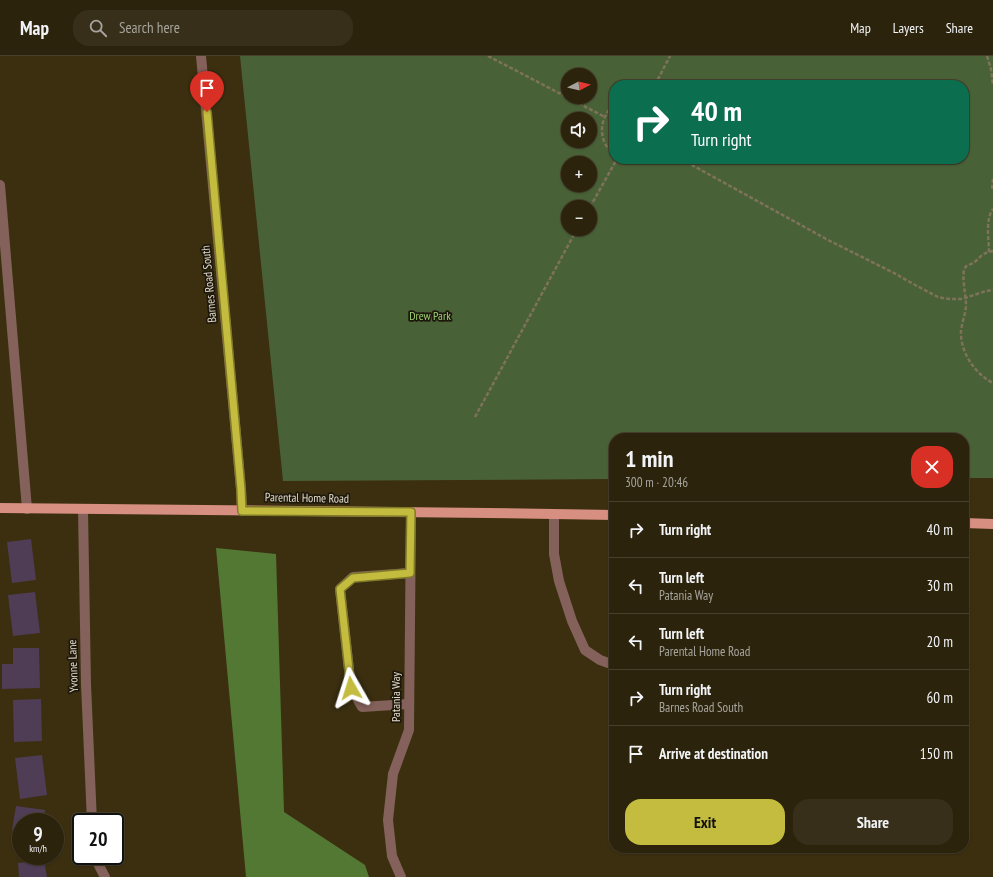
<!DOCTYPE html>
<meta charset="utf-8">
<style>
body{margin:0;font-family:"PT Sans Narrow",sans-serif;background:#382f1a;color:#f1f3f6;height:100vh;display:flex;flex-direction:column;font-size:15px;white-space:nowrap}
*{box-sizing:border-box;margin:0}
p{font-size:13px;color:#a6a49d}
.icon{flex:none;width:22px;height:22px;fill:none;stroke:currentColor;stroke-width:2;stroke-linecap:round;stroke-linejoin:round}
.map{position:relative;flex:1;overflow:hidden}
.drawer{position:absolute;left:609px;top:377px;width:360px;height:420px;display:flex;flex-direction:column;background:#2c230c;border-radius:16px;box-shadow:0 1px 3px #0004,0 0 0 1px #48402d}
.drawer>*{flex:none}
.top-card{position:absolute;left:609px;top:24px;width:360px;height:84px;border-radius:16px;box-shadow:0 1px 3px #0004,0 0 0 1px #48402d;background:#0b6e4f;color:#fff;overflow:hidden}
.needle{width:26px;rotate:83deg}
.controls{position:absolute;left:561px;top:12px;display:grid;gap:8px}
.controls a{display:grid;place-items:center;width:36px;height:36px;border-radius:50%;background:#2c230c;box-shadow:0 1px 3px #0004,0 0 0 1px #48402d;font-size:20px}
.speed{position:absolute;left:12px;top:757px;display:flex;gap:8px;font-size:20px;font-weight:700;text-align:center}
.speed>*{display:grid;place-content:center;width:52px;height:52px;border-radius:50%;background:#2c230c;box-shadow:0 1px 3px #0004,0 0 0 1px #48402d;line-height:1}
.speed small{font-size:10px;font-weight:400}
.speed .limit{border:2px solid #111;border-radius:6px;background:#fff;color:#111}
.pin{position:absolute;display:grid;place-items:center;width:34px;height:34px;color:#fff;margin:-41px -17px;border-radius:50% 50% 50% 0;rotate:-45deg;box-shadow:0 0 4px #0007}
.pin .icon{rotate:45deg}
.me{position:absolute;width:44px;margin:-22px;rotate:354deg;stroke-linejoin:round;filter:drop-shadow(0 0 3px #0008)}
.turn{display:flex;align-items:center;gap:14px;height:84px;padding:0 16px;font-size:18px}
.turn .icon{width:52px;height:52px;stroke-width:2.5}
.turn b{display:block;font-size:28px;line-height:34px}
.round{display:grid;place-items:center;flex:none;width:42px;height:42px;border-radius:16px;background:#382f1a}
.head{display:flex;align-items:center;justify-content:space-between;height:68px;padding:0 16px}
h1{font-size:24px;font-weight:600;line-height:30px}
.primary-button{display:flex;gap:8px;margin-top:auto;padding:8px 16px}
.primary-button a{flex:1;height:46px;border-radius:16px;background:#c4bc3e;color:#111;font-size:16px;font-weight:600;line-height:46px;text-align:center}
.primary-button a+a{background:#382f1a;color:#f1f3f6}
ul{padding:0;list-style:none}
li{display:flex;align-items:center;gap:12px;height:56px;padding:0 16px;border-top:1px solid #48402d}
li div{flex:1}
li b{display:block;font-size:15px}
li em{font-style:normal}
header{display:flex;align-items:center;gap:24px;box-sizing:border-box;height:56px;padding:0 20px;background:#2c230c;border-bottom:1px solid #48402d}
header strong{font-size:19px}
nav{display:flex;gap:22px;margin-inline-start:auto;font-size:14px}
.search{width:280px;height:36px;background:#382f1a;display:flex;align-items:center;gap:10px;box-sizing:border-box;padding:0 14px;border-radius:16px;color:#a6a49d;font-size:15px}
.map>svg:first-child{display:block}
.green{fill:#496137;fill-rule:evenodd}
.forest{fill:#537834}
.building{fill:#4f3c55}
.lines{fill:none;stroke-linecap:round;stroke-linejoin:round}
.path{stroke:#7e735a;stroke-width:2.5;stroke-dasharray:4 2;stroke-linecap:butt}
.minor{stroke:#84615a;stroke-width:10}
.major{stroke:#d68f81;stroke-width:10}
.route-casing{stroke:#7f7a28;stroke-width:10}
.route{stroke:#c4bc3e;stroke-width:7}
.labels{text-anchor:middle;stroke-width:3.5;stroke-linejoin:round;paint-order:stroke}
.street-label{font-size:12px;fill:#e2dac9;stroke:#1d180b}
.park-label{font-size:12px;fill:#9cd073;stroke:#1d180b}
</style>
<header>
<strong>Map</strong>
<div class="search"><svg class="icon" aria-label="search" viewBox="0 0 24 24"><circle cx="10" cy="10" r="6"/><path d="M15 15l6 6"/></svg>Search here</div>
<nav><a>Map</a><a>Layers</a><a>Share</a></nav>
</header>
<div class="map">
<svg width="993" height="821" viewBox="0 0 993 821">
<rect width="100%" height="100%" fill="#3b2f10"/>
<!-- green -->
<path class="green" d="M 240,0 L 993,0 L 993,422 L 964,422 L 964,382 L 614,382 L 614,423 L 283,425 ZM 568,19 L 590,19 L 590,41 L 568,41 ZM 614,29 L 964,29 L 964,103 L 614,103 ZM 568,63 L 590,63 L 590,85 L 568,85 ZM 568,107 L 590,107 L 590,129 L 568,129 ZM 568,151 L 590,151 L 590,173 L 568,173 Z"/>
<!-- forest -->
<polygon class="forest" points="216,492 276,498 284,756 365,809 369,821 246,821"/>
<!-- building -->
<g class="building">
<polygon points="614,59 614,83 607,61"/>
<polygon points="31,483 36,524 12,527 7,486"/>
<polygon points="35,536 40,577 13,580 8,539"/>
<polygon points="13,592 39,592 40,632 2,633 2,608 13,608"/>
<polygon points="41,643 42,685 14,686 13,644"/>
<polygon points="42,699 47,739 20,743 15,702"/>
<polygon points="16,750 45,754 43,766 21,766 21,791 18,791 20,776 12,774"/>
<polygon points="44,804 47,821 19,821 18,807"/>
</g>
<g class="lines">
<!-- path -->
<g class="path">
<polyline points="488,0 605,61"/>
<polyline points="987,0 991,13 993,29"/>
<polyline points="655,29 670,0"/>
<path d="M 614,50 C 598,61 598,87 614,98"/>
<polyline points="625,103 627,104 639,103"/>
<polyline points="681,103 828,184 894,217 917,230 938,241 943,242 951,243 962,243 986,235 993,234"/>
<polyline points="993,123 992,133 993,133"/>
<polyline points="590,151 617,103"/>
<path d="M 993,195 C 990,196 987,196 984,198 C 980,200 977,205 973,207 C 970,209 966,209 965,212 C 961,218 966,240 966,248 C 966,257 962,266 961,275 C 960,296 975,318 993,327"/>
<path d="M 989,196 C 989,184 985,163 993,153"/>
<polyline points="475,361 487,339 577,173"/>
</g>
<!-- minor -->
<g class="minor">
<polyline points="201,0 241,433 242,455"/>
<polyline points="0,129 27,453"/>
<polyline points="83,454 86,628 92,766"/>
<polyline points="554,458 554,498 559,525 572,565 585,594 600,604 614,609"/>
<polyline points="409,648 362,651 351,632 340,533 353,521 410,517"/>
<polyline points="94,800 105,821"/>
<polyline points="401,821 392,800 388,764 393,718 409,674 411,457"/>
</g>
<!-- major -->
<g class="major">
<polyline points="0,452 488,457 614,459"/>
<polyline points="964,467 993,468"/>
</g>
</g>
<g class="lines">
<!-- route casing -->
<g class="route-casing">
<polyline id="route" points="207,56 241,433 242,455 411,456 410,517 353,522 340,533 351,632"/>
</g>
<!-- route -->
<use href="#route" class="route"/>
</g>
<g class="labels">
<!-- street labels -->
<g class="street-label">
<text transform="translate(209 228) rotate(-95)" y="4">Barnes Road South</text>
<text transform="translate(307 442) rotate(1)" y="4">Parental Home Road</text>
<text transform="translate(73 610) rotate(-92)" y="4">Yvonne Lane</text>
<text transform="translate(396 641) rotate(-90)" y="4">Patania Way</text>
</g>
<!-- park labels -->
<g class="park-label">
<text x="430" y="264">Drew Park</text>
</g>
</g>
</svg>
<div class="controls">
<a><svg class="needle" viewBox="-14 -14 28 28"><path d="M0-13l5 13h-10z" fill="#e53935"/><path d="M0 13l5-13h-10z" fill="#a6a49d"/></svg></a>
<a><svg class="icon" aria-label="sound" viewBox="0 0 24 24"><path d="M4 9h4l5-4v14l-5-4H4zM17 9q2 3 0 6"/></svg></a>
<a>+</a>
<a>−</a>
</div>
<div class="speed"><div>9<small>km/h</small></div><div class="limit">20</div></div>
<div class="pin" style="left:207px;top:56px;background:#d93025"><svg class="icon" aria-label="arrive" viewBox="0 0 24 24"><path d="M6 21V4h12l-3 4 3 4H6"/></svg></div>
<svg class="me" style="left:351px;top:632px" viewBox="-20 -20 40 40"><path d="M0-17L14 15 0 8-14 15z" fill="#c4bc3e" stroke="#fff" stroke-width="4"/></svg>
<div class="top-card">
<div class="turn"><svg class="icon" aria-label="right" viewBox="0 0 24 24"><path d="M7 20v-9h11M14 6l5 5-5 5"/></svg><div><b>40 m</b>Turn right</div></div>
</div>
<section class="drawer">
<div class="head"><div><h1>1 min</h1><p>300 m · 20:46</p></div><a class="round" style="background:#d93025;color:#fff"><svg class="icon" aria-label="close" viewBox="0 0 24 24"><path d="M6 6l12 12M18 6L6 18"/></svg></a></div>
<ul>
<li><svg class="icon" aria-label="right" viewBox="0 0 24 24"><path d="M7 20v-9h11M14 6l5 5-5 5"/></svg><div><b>Turn right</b></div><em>40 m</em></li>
<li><svg class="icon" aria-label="left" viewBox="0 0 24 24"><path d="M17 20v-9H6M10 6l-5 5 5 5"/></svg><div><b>Turn left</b><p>Patania Way</p></div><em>30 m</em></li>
<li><svg class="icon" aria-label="left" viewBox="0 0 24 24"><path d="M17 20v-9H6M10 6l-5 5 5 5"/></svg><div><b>Turn left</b><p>Parental Home Road</p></div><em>20 m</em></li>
<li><svg class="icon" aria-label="right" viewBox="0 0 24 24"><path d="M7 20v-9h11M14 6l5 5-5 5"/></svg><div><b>Turn right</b><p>Barnes Road South</p></div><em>60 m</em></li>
<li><svg class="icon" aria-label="arrive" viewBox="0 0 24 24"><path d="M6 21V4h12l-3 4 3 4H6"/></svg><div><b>Arrive at destination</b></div><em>150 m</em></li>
</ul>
<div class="primary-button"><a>Exit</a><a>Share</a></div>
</section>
</div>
